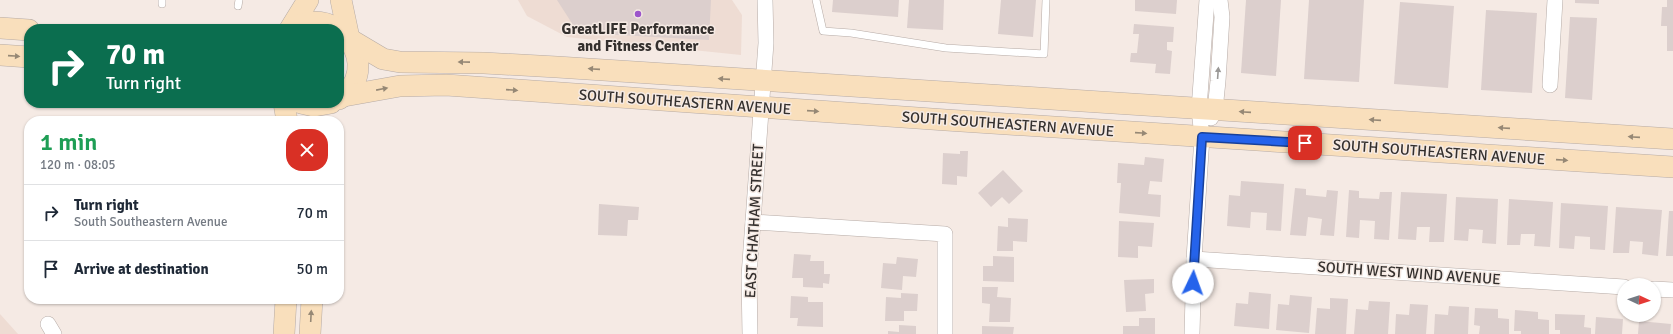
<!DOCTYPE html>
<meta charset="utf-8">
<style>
body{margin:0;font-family:Signika,sans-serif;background:#f6f6f7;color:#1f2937;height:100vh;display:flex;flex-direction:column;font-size:15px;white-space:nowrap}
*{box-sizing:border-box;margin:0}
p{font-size:13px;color:#747a83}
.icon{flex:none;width:22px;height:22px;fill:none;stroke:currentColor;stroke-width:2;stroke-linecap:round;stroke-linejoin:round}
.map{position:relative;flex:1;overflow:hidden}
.side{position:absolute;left:24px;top:116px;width:320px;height:188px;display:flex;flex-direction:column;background:#fff;border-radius:16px;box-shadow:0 1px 3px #0004}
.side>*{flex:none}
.hud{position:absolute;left:24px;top:24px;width:320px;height:84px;border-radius:16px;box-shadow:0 1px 3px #0004;background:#0b6e4f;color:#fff;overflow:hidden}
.needle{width:26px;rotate:94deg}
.fabs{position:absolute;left:1617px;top:278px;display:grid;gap:8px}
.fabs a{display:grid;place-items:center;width:44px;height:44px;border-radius:50%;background:#fff;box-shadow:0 1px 3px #0004;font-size:20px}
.pin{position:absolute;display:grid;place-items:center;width:34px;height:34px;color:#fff;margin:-17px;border-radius:8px;box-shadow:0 2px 6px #0006}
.me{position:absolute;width:44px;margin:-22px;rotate:3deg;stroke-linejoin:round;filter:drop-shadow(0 0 3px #0008)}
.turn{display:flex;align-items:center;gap:14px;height:84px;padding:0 16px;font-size:18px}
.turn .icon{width:52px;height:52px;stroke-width:2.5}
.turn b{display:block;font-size:28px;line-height:34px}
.round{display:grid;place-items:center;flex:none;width:42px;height:42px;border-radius:16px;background:#f6f6f7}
.head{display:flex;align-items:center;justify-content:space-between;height:68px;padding:0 16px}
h1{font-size:24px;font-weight:600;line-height:30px;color:#1e9e55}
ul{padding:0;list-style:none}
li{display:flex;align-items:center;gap:12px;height:56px;padding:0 16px;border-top:1px solid #e0e1e3}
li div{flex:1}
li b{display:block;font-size:15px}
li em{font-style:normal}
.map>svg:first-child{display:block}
.built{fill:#eedcd3}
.building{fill:#dccfcd}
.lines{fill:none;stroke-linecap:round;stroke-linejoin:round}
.lane-casing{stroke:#b6aba6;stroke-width:8}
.street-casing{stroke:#b6aba6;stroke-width:16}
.secondary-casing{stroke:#b6aba6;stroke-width:22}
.lane{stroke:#fff;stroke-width:7}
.street{stroke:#fff;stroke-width:15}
.secondary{stroke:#f9dfbc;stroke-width:21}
.oneway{fill:#968875}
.oneway2{fill:#9a9896}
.route-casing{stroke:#184099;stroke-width:10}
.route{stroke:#2563eb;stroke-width:7}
.poi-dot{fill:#9c56cb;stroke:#f5eae4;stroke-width:1.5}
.labels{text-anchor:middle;stroke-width:3;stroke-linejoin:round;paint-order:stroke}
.poi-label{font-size:15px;font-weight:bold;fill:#34302e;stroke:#f5eae4}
.street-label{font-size:15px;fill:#34302e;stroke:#f5eae4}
</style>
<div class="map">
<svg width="1673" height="334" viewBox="0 0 1673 334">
<rect width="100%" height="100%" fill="#f5eae4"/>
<!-- built -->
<g class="built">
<polygon points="518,0 732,0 742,15 741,55 567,37 527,16"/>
<polygon points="0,314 18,334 0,334"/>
</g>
<!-- building -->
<g class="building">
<polygon points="557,0 711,0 709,40 601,34 575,28"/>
<polygon points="833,0 899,0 898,17 832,12"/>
<polygon points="909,0 944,0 943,30 907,28"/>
<polygon points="1001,0 1036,0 1033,37 998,34"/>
<polygon points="1135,0 1177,0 1176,14 1135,11"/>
<polygon points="1246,0 1281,0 1276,76 1241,73"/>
<polygon points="1309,0 1364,0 1359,82 1304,79"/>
<polygon points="1575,0 1599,0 1599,4 1575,3"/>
<polygon points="1667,0 1673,0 1673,51 1667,51 1667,26 1661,26 1662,7 1667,7"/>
<polygon points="1400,2 1454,6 1448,88 1394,84"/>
<polygon points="1486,10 1537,13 1532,93 1481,90"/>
<polygon points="1570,17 1597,18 1592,100 1565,98"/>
<polygon points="1134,24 1174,27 1173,42 1167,42 1167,50 1172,51 1170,74 1155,73 1156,64 1130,62 1131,53 1137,53 1139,34 1133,34"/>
<polygon points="960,151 968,151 967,177 957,176 957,185 942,184 943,153 960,154"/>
<polygon points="1145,157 1164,159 1162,182 1150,181 1148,194 1161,195 1160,217 1119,213 1121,183 1117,183 1118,163 1144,165"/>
<polygon points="1003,170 1023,191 1009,204 1002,197 991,207 978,193"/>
<polygon points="1241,181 1284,184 1281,231 1266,230 1267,213 1251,212 1250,228 1227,226 1229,195 1240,196"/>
<polygon points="1295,188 1306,189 1306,195 1326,197 1327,190 1338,191 1334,236 1320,235 1322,219 1308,217 1306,236 1290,235"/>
<polygon points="1349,190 1359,191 1359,198 1379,199 1380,192 1392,192 1389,240 1374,239 1375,221 1360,220 1359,238 1346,237"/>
<polygon points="1401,192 1447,194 1444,242 1429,242 1430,227 1417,227 1416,240 1398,239"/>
<polygon points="1456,197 1498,199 1496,244 1482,243 1483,230 1469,229 1468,241 1454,240"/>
<polygon points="1509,199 1553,202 1550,247 1534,246 1535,234 1521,234 1520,245 1507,245"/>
<polygon points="1561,203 1608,206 1605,250 1590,249 1590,237 1575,236 1574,249 1559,248"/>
<polygon points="599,204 639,207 638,220 628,220 627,236 598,235"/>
<polygon points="1616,207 1662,210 1658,256 1642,254 1643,242 1630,241 1629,253 1613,253"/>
<polygon points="1669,211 1673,211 1673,256 1666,256"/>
<polygon points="1008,218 1028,219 1027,242 1013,241 1013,251 997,251 998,226 1008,227"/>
<polygon points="1119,221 1154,223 1152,247 1138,246 1138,258 1118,257"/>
<polygon points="794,254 811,255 810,261 824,261 824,274 830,274 829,284 823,283 823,288 803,287 803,278 792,278"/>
<polygon points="993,256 1014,257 1014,282 983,281 983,266 993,266"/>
<polygon points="897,257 918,259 916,277 903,276 902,290 881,288 883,263 896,264"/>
<polygon points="1154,279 1154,293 1145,294 1146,311 1126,312 1124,280"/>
<polygon points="982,287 998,287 997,297 1011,298 1010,322 989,322 990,304 982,303"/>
<polygon points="1249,292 1271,294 1269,329 1234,326 1236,303 1248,304"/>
<polygon points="901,293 918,294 917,311 904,311 904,321 885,321 886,297 901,298"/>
<polygon points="1290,295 1312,297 1309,333 1276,330 1278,304 1289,305"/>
<polygon points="791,296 808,297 808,302 823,302 823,327 797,326 798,318 790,318"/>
<polygon points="1330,298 1348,299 1346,334 1315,334 1317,308 1330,309"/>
<polygon points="1369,301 1390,302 1388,334 1354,334 1356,309 1368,310"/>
<polygon points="1410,304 1428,305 1426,334 1395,334 1396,314 1409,315"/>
<polygon points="1449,306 1469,307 1468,334 1434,334 1435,314 1448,315"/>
<polygon points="1475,308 1498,309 1498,318 1509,319 1509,334 1479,334 1480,326 1474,325"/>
<polygon points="1515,310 1538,312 1538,319 1549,320 1549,334 1521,334 1521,331 1514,331"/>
<polygon points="1555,314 1585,315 1584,327 1591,328 1591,334 1560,334 1560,330 1555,330"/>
<polygon points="1596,317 1623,319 1622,334 1595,334"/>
<polygon points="1139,318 1155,318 1155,334 1123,334 1123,326 1139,326"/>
<polygon points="1639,321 1671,324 1670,334 1638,334"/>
<polygon points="899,325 916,326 916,334 888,334 888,331 899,332"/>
<polygon points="982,326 1014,327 1013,334 982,334"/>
</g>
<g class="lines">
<!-- lane casing -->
<g class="lane-casing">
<g id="lane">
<polyline points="816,0 823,31 851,33 946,48 1044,54 1046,0"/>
<polyline points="162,4 162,0"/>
<polyline points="238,6 239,0"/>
</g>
</g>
<!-- street casing -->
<g class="street-casing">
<g id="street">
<polyline points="1550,85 1555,0"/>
<polyline points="1211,118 1215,110 1218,81 1222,17 1220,0"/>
<polyline points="753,222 945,234 945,334"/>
<polyline points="1194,259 1624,287"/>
<polyline points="1654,289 1673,290"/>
<polyline points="48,324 54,334"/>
<polyline points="750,334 749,276 766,43 765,0"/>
<polyline points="1192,334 1194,259 1202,137 1199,109 1207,0"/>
</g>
</g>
<!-- secondary casing -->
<g class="secondary-casing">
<g id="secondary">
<polyline points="341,0 349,38"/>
<polyline points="0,28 29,30"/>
<polyline points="290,29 308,0"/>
<path d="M 292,29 C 339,0 385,69 339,99"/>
<polyline points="351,40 383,59 400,62 484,63 557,67 1673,139"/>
<polyline points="0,55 29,57"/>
<polyline points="344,96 400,86 446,85 946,120 1673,167"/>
<polyline points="284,103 287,121"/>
<polyline points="301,103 314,106 331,103"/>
<polyline points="284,334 286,299"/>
<polyline points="310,334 312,299"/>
</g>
</g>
<!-- lane -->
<use href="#lane" class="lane"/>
<!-- street -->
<use href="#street" class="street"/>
<!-- secondary -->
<use href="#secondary" class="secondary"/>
</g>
<!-- one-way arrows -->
<defs><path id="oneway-solid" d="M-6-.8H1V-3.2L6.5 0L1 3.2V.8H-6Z"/></defs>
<g class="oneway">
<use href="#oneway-solid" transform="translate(14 56) rotate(4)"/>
<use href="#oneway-solid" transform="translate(464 62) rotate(-179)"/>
<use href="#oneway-solid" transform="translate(594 69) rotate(-176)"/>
<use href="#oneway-solid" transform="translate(724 79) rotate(-176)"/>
<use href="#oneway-solid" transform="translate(382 89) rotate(-11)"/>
<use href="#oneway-solid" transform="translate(512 90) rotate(4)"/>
<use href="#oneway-solid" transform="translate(813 111) rotate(4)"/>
<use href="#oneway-solid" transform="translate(1245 112) rotate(-176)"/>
<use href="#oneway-solid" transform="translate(1375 120) rotate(-176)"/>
<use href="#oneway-solid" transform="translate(1504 128) rotate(-176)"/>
<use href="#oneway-solid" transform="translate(1141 133) rotate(4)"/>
<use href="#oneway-solid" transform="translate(1634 137) rotate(-176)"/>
<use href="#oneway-solid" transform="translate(1562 160) rotate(4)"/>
<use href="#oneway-solid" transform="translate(311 316) rotate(-87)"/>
</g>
<use class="oneway2" href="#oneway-solid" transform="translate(1218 73) rotate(-86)"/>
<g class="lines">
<!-- route casing -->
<g class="route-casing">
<polyline id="route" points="1193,283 1202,137 1305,143"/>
</g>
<!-- route -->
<use href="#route" class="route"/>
</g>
<!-- markers -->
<circle class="poi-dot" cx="638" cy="14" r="4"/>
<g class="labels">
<!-- poi labels -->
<g class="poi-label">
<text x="638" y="34">GreatLIFE Performance<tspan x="638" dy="17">and Fitness Center</tspan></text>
</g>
<!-- street labels -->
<g class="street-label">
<text transform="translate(685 102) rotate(4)" y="5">SOUTH SOUTHEASTERN AVENUE</text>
<text transform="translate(1008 124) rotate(4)" y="5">SOUTH SOUTHEASTERN AVENUE</text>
<text transform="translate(1439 152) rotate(4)" y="5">SOUTH SOUTHEASTERN AVENUE</text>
<text transform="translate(754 221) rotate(-87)" y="5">EAST CHATHAM STREET</text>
<text transform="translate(1409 273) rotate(4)" y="5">SOUTH WEST WIND AVENUE</text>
</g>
</g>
</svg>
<div class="fabs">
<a><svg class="needle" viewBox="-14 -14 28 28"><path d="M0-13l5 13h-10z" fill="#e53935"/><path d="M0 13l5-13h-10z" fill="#747a83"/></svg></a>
</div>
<div class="pin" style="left:1305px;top:143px;background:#d93025"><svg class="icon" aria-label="arrive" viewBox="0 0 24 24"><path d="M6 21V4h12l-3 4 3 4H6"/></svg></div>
<svg class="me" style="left:1193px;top:283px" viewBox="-20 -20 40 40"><circle r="19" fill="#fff"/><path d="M0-13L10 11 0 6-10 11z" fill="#2563eb"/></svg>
<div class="hud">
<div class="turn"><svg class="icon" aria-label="right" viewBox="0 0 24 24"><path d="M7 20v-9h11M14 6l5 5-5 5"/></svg><div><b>70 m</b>Turn right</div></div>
</div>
<section class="side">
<div class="head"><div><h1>1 min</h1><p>120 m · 08:05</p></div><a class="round" style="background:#d93025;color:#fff"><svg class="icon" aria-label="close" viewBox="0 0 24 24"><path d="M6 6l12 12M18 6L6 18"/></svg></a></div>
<ul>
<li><svg class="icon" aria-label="right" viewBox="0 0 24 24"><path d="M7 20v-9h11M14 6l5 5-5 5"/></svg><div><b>Turn right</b><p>South Southeastern Avenue</p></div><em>70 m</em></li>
<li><svg class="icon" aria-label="arrive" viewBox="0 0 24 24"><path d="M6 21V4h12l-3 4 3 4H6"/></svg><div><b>Arrive at destination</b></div><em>50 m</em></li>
</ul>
</section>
</div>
